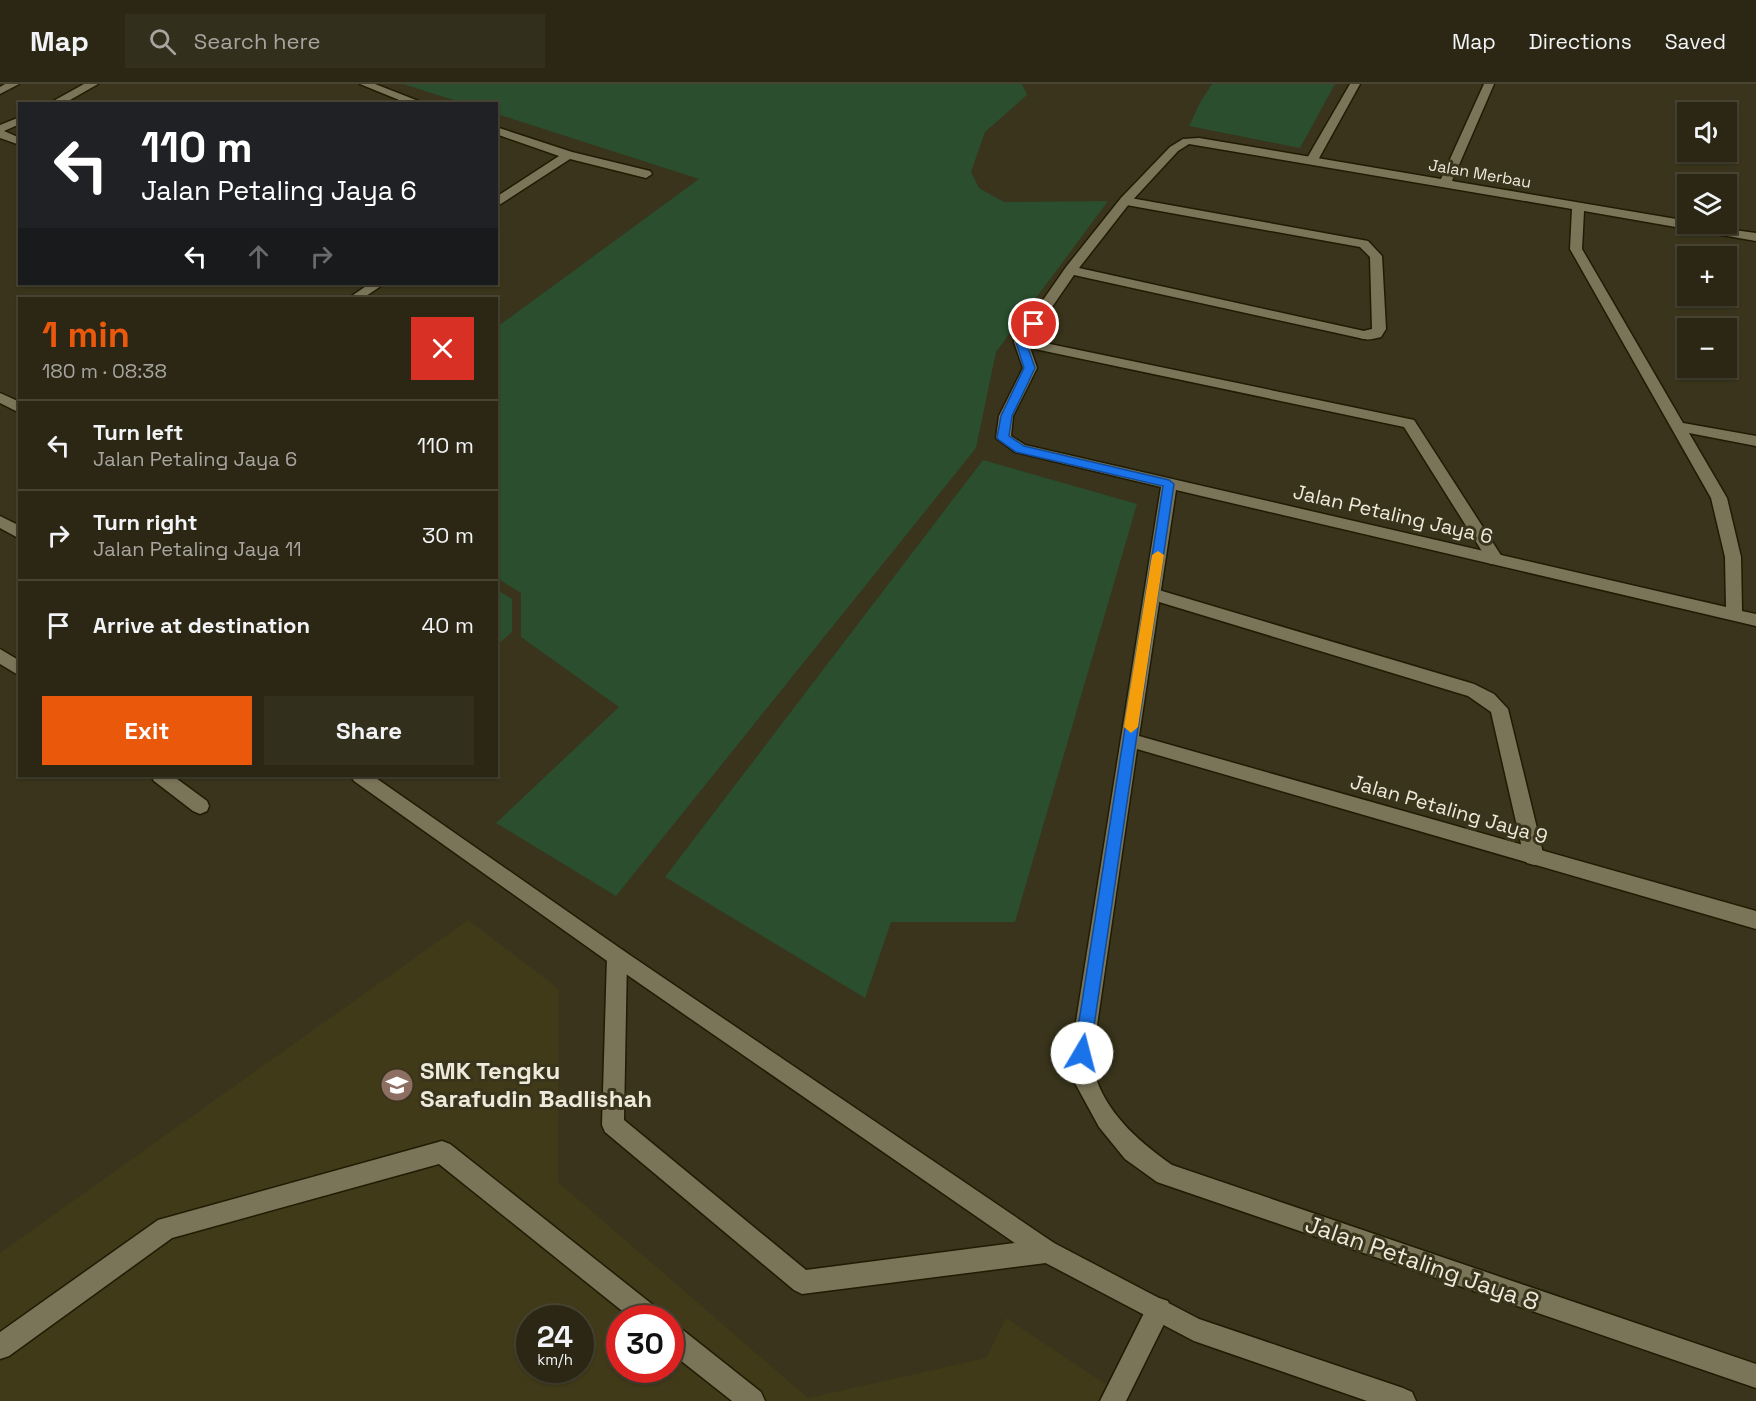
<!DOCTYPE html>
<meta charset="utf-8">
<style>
body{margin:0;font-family:"Space Grotesk",sans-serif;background:#332f1d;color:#f1f3f6;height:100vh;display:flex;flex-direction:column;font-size:22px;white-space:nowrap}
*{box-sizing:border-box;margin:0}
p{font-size:20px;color:#a6a5a0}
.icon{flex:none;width:33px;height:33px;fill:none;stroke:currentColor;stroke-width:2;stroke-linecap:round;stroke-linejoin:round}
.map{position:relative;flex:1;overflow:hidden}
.side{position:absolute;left:18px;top:213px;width:480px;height:480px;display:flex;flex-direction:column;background:#2b2714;border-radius:0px;box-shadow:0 2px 4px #0004,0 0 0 2px #474434}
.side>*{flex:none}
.banner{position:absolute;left:18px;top:18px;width:480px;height:183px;border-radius:0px;box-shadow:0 2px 4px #0004,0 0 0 2px #474434;background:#202124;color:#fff;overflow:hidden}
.buttons{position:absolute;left:1677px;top:18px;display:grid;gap:12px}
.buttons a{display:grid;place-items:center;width:60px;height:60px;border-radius:0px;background:#2b2714;box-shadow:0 2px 4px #0004,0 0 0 2px #474434;font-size:30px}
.speed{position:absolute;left:516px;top:1221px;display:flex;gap:12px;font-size:30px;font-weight:700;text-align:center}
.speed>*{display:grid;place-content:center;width:78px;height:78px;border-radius:50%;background:#2b2714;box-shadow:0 2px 4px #0004,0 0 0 2px #474434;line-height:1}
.speed small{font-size:15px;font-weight:400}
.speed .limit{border:9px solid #d22;background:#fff;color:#111}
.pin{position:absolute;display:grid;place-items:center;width:51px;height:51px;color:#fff;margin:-26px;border:3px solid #fff;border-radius:50%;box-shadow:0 2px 6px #0007}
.me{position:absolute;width:66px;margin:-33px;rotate:8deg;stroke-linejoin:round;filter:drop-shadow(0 0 4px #0008)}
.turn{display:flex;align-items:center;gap:21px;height:126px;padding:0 24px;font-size:27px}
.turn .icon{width:78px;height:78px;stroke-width:2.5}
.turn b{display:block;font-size:42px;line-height:51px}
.lanes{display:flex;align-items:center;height:57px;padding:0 24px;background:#0003;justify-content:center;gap:30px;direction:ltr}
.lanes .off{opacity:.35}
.round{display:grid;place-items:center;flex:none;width:63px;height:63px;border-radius:0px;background:#332f1d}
.headline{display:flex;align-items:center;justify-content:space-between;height:102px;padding:0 24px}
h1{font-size:36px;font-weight:700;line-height:45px;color:#ea580c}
.primary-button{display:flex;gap:12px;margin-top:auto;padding:12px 24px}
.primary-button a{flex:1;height:69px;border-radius:0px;background:#ea580c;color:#fff;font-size:24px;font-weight:700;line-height:69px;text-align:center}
.primary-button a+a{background:#332f1d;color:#f1f3f6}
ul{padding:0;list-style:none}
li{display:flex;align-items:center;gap:18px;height:90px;padding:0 24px;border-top:2px solid #474434}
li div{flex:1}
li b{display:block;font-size:22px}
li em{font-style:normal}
header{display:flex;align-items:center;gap:36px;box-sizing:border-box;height:84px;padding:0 30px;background:#2b2714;border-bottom:2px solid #474434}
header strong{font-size:28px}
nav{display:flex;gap:33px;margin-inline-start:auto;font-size:21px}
.search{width:420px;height:54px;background:#332f1d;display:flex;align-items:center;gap:15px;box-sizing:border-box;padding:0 21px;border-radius:0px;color:#a6a5a0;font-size:22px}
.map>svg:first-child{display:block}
.built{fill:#403a19;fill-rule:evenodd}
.green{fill:#2a4e2e}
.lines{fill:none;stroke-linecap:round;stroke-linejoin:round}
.lane-casing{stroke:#201b03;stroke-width:3}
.street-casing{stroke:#201b03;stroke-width:3}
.secondary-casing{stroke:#201b03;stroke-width:3}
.lane{fill:#7a7559;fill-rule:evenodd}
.street{fill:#7a7559;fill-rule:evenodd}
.secondary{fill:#7a7559;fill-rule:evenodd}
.route{fill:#1a73e8;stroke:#114b97;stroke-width:1.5}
.slow{fill:#f59e0b}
.labels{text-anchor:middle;stroke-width:6;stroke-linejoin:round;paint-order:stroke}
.far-street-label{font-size:16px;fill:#eceadb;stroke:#39341b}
.street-label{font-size:20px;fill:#eceadb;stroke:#39341b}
.near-poi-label{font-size:24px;font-weight:bold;fill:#eceadb;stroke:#39341b;text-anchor:start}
.near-street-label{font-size:24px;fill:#eceadb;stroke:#39341b}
</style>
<header>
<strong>Map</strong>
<div class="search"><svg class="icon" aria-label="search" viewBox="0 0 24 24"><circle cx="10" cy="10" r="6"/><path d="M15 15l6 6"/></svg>Search here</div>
<nav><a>Map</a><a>Directions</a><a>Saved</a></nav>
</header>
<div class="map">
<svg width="1756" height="1317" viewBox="0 0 1756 1317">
<rect width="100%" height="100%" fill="#39341b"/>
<!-- built -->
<path class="built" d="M 468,836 L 559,905 L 558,1098 L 808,1314 L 986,1274 L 1006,1234 L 1131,1317 L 0,1317 L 0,1169 ZM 530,1234 L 580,1234 L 580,1286 L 530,1286 ZM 620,1234 L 670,1234 L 670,1286 L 620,1286 Z"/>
<!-- green -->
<g class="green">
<polygon points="403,0 1022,0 1027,11 985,48 971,88 979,104 1004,118 1108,117 996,268 976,364 616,812 496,739 619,623 521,553 521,509 497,494 497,243 699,95 497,30 496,20 463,19"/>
<polygon points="1212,0 1335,0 1300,64 1189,42 1201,17"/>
<polygon points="983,376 1137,420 1015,838 891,838 865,914 665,793"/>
<polygon points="497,506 512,515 512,548 497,561"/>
</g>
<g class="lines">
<!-- lane casing -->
<g class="lane-casing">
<g id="lane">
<polygon points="1350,0 1360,0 1318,76 1312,80 1308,79 1306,76"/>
<path d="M 1125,113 L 1368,157 L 1382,172 L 1386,245 L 1381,253 C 1374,255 1362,258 1357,251 L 1359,248 L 1372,245 L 1370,173 L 1360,163 L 1121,120 L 1121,114 Z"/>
<polygon points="1021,254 1414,336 1504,476 1502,480 1490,480 1404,343 1016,261 1014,258 1016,255"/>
<polygon points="1152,504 1474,600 1494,610 1508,625 1544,773 1541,779 1534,781 1527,779 1524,773 1491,628 1468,612 1146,514 1144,510 1146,506"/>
<polygon points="617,864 624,867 627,873 624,1036 806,1186 1046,1155 1054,1159 1058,1167 1054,1175 1046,1179 802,1210 794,1206 605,1048 602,1041 607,873 610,867"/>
<polygon points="442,1057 450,1060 658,1225 661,1234 631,1234 439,1080 172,1154 9,1272 0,1275 0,1248 158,1136"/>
<polygon points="1159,1214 1168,1217 1171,1226 1126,1317 1100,1317 1150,1217"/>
<polygon points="670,1240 679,1243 761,1308 765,1317 732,1317 670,1268"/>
</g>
</g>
<!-- street casing -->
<g class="street-casing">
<g id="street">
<polygon points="84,0 98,0 63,20 48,20"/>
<polygon points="360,0 375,0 426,20 409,20"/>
<path d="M 1484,0 L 1494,0 L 1452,97 L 1688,137 L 1688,140 L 1756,149 L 1756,157 L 1584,127 L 1582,165 L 1683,339 L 1756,352 L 1756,362 L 1689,349 L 1727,414 L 1741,473 L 1742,527 L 1756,530 L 1756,542 L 1176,406 L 1139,652 L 1756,827 L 1756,845 L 1137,665 L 1093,969 C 1094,978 1094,989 1097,997 C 1110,1033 1142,1060 1172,1081 L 1756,1280 L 1756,1304 L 1157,1098 L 1125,1075 L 1099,1043 L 1075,999 L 1071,969 L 1161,403 L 1015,368 L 996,354 L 999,332 L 1023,284 L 1014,258 L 1066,183 L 1121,114 L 1170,63 L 1183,55 L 1199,54 L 1441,95 ZM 1189,60 L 1572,125 L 1570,165 L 1711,414 L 1725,473 L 1726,523 L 1025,361 L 1011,352 L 1013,332 L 1037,284 L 1028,258 L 1074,191 L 1364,255 L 1371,251 L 1364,247 L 1079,184 L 1129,120 L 1178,67 Z"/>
<polygon points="20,33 20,40 4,47 20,54 20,61 0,54 0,41"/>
<polygon points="496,43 572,68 650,87 652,90 646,94 570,75 496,123 496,113 559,72 496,50"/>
<polygon points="369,200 384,200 363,214 349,214"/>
<polygon points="0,309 20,318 20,329 0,319"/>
<polygon points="0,432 20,442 20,455 0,444"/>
<polygon points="0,565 20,577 20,592 0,580"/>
<polygon points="151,692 173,692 207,717 209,722 207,727 200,730 193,727 154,697"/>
<polygon points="351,692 373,692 624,867 1054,1159 1199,1235 1403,1304 1412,1308 1416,1317 1367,1317 1194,1257 1038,1175 610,879 354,697"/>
</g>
</g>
<!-- secondary casing -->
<g class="secondary-casing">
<polygon id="secondary" points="5,0 19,0 0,10 0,3"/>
</g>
<!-- lane -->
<use href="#lane" class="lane"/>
<!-- street -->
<use href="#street" class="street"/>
<!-- secondary -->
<use href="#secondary" class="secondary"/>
</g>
<!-- route -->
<polygon class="route" points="1034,237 1039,240 1026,258 1035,284 1012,332 1009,352 1024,362 1169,396 1174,400 1090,969 1088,974 1082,976 1076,974 1074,969 1163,402 1016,368 999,356 997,354 1001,332 1024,284 1016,258 1030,238"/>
<!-- slow -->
<polygon class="slow" points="1158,467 1164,471 1138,643 1131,649 1124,643 1152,471"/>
<!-- icons -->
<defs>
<g id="school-disc" transform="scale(1.725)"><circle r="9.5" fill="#8d6e63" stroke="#39341b"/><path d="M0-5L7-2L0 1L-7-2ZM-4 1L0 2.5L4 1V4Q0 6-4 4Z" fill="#fff"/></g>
</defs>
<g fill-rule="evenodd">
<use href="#school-disc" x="397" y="1001"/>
</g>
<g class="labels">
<!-- far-street labels -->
<g class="far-street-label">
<text transform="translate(1480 89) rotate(10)" y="6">Jalan Merbau</text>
</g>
<!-- street labels -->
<g class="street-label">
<text transform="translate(1393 430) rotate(13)" y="7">Jalan Petaling Jaya 6</text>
<text transform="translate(1449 725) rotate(16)" y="7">Jalan Petaling Jaya 9</text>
</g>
<!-- near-poi labels -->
<g class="near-poi-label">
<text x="420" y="995">SMK Tengku<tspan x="420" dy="28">Sarafudin Badlishah</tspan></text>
</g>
<!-- near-street labels -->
<g class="near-street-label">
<text transform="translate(1422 1179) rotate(19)" y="8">Jalan Petaling Jaya 8</text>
</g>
</g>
</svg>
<div class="buttons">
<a><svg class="icon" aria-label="sound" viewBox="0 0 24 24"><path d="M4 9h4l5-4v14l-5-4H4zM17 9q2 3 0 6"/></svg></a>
<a><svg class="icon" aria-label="layers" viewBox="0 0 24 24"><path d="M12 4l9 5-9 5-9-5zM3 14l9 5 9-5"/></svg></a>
<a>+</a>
<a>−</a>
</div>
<div class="speed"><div>24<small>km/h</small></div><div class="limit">30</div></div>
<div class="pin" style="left:1034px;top:240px;background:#d93025"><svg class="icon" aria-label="arrive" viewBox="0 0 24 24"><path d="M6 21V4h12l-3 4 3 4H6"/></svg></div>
<svg class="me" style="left:1082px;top:969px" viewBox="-20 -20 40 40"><circle r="19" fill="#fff"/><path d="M0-13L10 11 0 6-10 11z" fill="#1a73e8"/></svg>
<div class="banner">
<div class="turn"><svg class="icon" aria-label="left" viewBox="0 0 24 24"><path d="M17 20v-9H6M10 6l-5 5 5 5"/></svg><div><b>110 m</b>Jalan Petaling Jaya 6</div></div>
<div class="lanes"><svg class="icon" aria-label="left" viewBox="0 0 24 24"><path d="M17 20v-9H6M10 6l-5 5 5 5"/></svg><svg class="icon off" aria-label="ahead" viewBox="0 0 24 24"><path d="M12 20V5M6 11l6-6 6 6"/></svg><svg class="icon off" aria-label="right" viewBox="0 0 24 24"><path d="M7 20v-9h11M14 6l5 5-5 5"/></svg></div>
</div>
<section class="side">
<div class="headline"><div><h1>1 min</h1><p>180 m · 08:38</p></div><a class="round" style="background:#d93025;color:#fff"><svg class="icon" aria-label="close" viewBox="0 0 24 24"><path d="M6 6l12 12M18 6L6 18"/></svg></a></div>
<ul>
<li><svg class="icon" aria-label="left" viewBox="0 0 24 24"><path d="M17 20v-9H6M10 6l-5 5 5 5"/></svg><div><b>Turn left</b><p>Jalan Petaling Jaya 6</p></div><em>110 m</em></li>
<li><svg class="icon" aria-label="right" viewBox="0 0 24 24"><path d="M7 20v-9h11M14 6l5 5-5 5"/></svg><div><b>Turn right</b><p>Jalan Petaling Jaya 11</p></div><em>30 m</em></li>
<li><svg class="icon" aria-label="arrive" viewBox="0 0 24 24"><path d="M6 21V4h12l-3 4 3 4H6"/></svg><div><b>Arrive at destination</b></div><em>40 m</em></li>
</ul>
<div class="primary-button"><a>Exit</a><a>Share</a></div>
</section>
</div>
